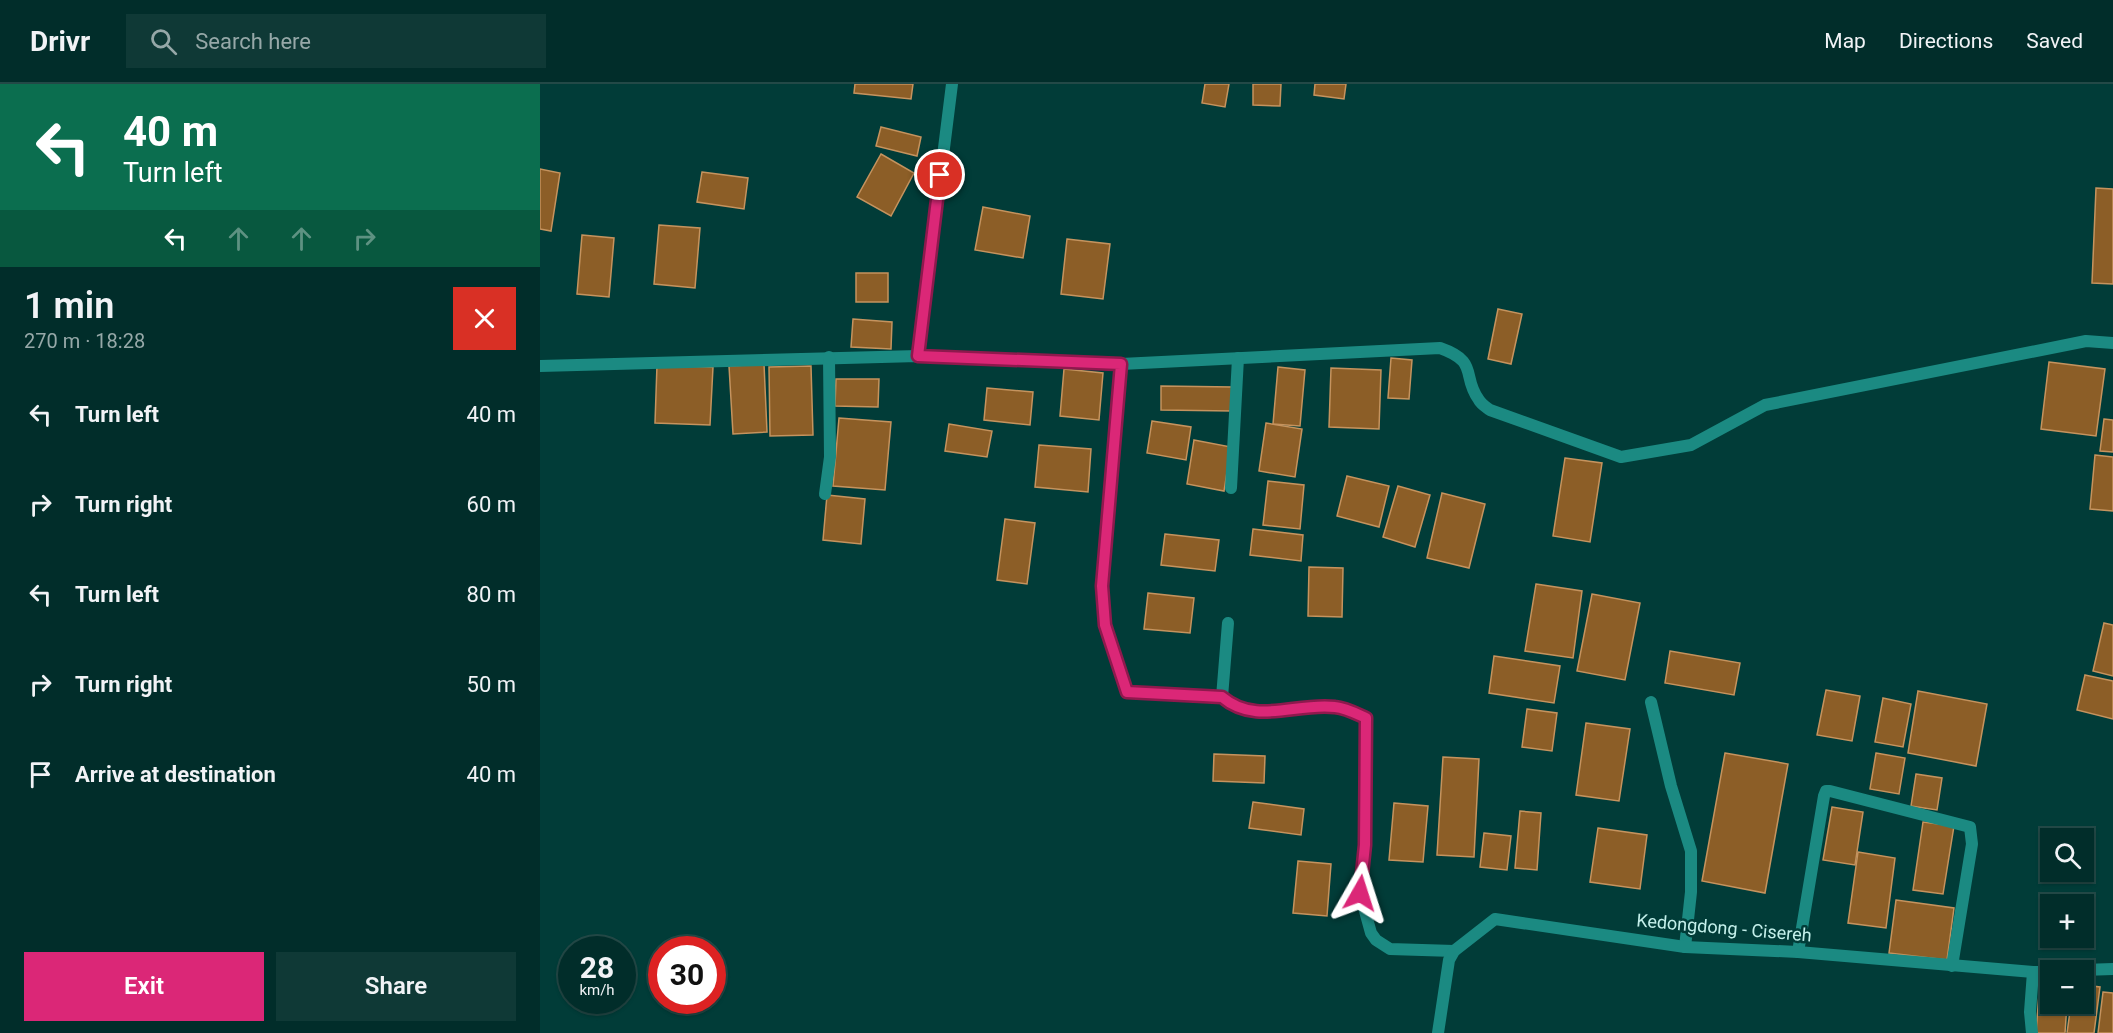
<!DOCTYPE html>
<meta charset="utf-8">
<style>
body{margin:0;font-family:Roboto,sans-serif;background:#0f3936;color:#f1f3f6;height:100vh;display:flex;flex-direction:column;font-size:22px;white-space:nowrap}
*{box-sizing:border-box;margin:0}
p{font-size:20px;color:#96a8a8}
.icon{flex:none;width:33px;height:33px;fill:none;stroke:currentColor;stroke-width:2;stroke-linecap:round;stroke-linejoin:round}
.map{position:relative;flex:1;overflow:hidden}
.panel{display:flex;flex-direction:column;background:#012d2a;width:540px}
.panel>*{flex:none}
.banner{background:#0b6e4f;color:#fff;overflow:hidden}
.tools{position:absolute;left:1500px;top:744px;display:grid;gap:12px}
.tools a{display:grid;place-items:center;width:54px;height:54px;border-radius:0px;background:#012d2a;box-shadow:0 2px 4px #0004,0 0 0 2px #234947;font-size:30px}
.speed{position:absolute;left:18px;top:852px;display:flex;gap:12px;font-size:30px;font-weight:700;text-align:center}
.speed>*{display:grid;place-content:center;width:78px;height:78px;border-radius:50%;background:#012d2a;box-shadow:0 2px 4px #0004,0 0 0 2px #234947;line-height:1}
.speed small{font-size:15px;font-weight:400}
.speed .limit{border:9px solid #d22;background:#fff;color:#111}
.pin{position:absolute;display:grid;place-items:center;width:51px;height:51px;color:#fff;margin:-26px;border:3px solid #fff;border-radius:50%;box-shadow:0 2px 6px #0007}
.me{position:absolute;width:66px;margin:-33px;rotate:6deg;stroke-linejoin:round;filter:drop-shadow(0 0 4px #0008)}
.turn{display:flex;align-items:center;gap:21px;height:126px;padding:0 24px;font-size:27px}
.turn .icon{width:78px;height:78px;stroke-width:2.5}
.turn b{display:block;font-size:42px;line-height:51px}
.lanes{display:flex;align-items:center;height:57px;padding:0 24px;background:#0003;justify-content:center;gap:30px;direction:ltr}
.lanes .off{opacity:.35}
.round{display:grid;place-items:center;flex:none;width:63px;height:63px;border-radius:0px;background:#0f3936}
.overview{display:flex;align-items:center;justify-content:space-between;height:102px;padding:0 24px}
h1{font-size:36px;font-weight:600;line-height:45px}
.cta{display:flex;gap:12px;margin-top:auto;padding:12px 24px}
.cta a{flex:1;height:69px;border-radius:0px;background:#db2777;color:#fff;font-size:24px;font-weight:600;line-height:69px;text-align:center}
.cta a+a{background:#0f3936;color:#f1f3f6}
ul{padding:0;list-style:none}
li{display:flex;align-items:center;gap:18px;height:90px;padding:0 24px}
li div{flex:1}
li b{display:block;font-size:22px}
li em{font-style:normal}
header{display:flex;align-items:center;gap:36px;box-sizing:border-box;height:84px;padding:0 30px;background:#012d2a;border-bottom:2px solid #234947}
header strong{font-size:28px}
nav{display:flex;gap:33px;margin-inline-start:auto;font-size:21px}
.search{width:420px;height:54px;background:#0f3936;display:flex;align-items:center;gap:15px;box-sizing:border-box;padding:0 21px;border-radius:0px;color:#96a8a8;font-size:22px}
main{display:flex;flex:1;min-height:0}
.map>svg:first-child{display:block}
.building{fill:#8c5e27;stroke:#c5935e;stroke-width:1.5}
.lines{fill:none;stroke-linecap:round;stroke-linejoin:round}
.street{stroke:#1b8a82;stroke-width:12}
.route-casing{stroke:#8e194d;stroke-width:15}
.route{stroke:#db2777;stroke-width:10}
.labels{text-anchor:middle;stroke-width:5;stroke-linejoin:round;paint-order:stroke}
.street-label{font-size:18px;fill:#c4f0eb;stroke:#013c38}
</style>
<header>
<strong>Drivr</strong>
<div class="search"><svg class="icon" aria-label="search" viewBox="0 0 24 24"><circle cx="10" cy="10" r="6"/><path d="M15 15l6 6"/></svg>Search here</div>
<nav><a>Map</a><a>Directions</a><a>Saved</a></nav>
</header>
<main>
<section class="panel">
<div class="banner">
<div class="turn"><svg class="icon" aria-label="left" viewBox="0 0 24 24"><path d="M17 20v-9H6M10 6l-5 5 5 5"/></svg><div><b>40 m</b>Turn left</div></div>
<div class="lanes"><svg class="icon" aria-label="left" viewBox="0 0 24 24"><path d="M17 20v-9H6M10 6l-5 5 5 5"/></svg><svg class="icon off" aria-label="ahead" viewBox="0 0 24 24"><path d="M12 20V5M6 11l6-6 6 6"/></svg><svg class="icon off" aria-label="ahead" viewBox="0 0 24 24"><path d="M12 20V5M6 11l6-6 6 6"/></svg><svg class="icon off" aria-label="right" viewBox="0 0 24 24"><path d="M7 20v-9h11M14 6l5 5-5 5"/></svg></div>
</div>
<div class="overview"><div><h1>1 min</h1><p>270 m · 18:28</p></div><a class="round" style="background:#d93025;color:#fff"><svg class="icon" aria-label="close" viewBox="0 0 24 24"><path d="M6 6l12 12M18 6L6 18"/></svg></a></div>
<ul>
<li><svg class="icon" aria-label="left" viewBox="0 0 24 24"><path d="M17 20v-9H6M10 6l-5 5 5 5"/></svg><div><b>Turn left</b></div><em>40 m</em></li>
<li><svg class="icon" aria-label="right" viewBox="0 0 24 24"><path d="M7 20v-9h11M14 6l5 5-5 5"/></svg><div><b>Turn right</b></div><em>60 m</em></li>
<li><svg class="icon" aria-label="left" viewBox="0 0 24 24"><path d="M17 20v-9H6M10 6l-5 5 5 5"/></svg><div><b>Turn left</b></div><em>80 m</em></li>
<li><svg class="icon" aria-label="right" viewBox="0 0 24 24"><path d="M7 20v-9h11M14 6l5 5-5 5"/></svg><div><b>Turn right</b></div><em>50 m</em></li>
<li><svg class="icon" aria-label="arrive" viewBox="0 0 24 24"><path d="M6 21V4h12l-3 4 3 4H6"/></svg><div><b>Arrive at destination</b></div><em>40 m</em></li>
</ul>
<div class="cta"><a>Exit</a><a>Share</a></div>
</section>
<div class="map">
<svg width="1573" height="949" viewBox="0 0 1573 949">
<rect width="100%" height="100%" fill="#013c38"/>
<!-- building -->
<g class="building">
<polygon points="315,0 373,0 371,15 314,9"/>
<polygon points="665,0 689,0 685,23 662,19"/>
<polygon points="713,0 741,0 740,22 713,21"/>
<polygon points="775,0 806,0 804,15 774,11"/>
<polygon points="341,43 381,53 377,72 336,62"/>
<polygon points="341,70 374,89 351,132 317,113"/>
<polygon points="0,85 20,89 11,147 0,145"/>
<polygon points="162,88 208,94 204,125 157,118"/>
<polygon points="1556,104 1573,105 1573,200 1552,199"/>
<polygon points="443,123 490,132 483,174 435,166"/>
<polygon points="119,141 160,144 155,204 114,200"/>
<polygon points="42,151 74,154 69,213 37,210"/>
<polygon points="527,155 570,160 563,215 521,210"/>
<rect x="316" y="189" width="32" height="29"/>
<polygon points="958,225 982,230 971,280 948,275"/>
<polygon points="313,235 352,238 351,265 311,263"/>
<polygon points="851,274 872,276 869,315 848,314"/>
<polygon points="1509,278 1565,285 1556,352 1501,345"/>
<polygon points="224,280 227,348 193,350 189,282"/>
<polygon points="117,281 173,283 170,341 115,339"/>
<polygon points="271,282 273,351 230,352 229,283"/>
<polygon points="738,283 765,286 760,342 733,340"/>
<polygon points="791,284 841,286 839,345 789,343"/>
<polygon points="524,285 563,289 559,336 520,332"/>
<polygon points="296,295 339,295 338,323 295,322"/>
<polygon points="621,302 693,303 692,327 621,326"/>
<polygon points="447,304 493,308 490,341 444,336"/>
<polygon points="299,334 351,338 345,406 293,402"/>
<polygon points="1564,335 1573,336 1573,368 1560,367"/>
<polygon points="612,337 651,343 646,376 607,369"/>
<polygon points="726,339 762,345 755,393 719,387"/>
<polygon points="409,340 452,347 447,373 405,367"/>
<polygon points="654,356 691,363 684,407 647,400"/>
<polygon points="499,361 551,365 548,408 495,403"/>
<polygon points="1555,371 1573,373 1573,427 1550,425"/>
<polygon points="1025,374 1062,379 1050,458 1013,452"/>
<polygon points="807,392 849,402 839,443 797,432"/>
<polygon points="728,397 764,401 760,445 723,441"/>
<polygon points="858,402 890,411 875,463 843,453"/>
<polygon points="902,409 945,420 929,484 887,474"/>
<polygon points="287,411 325,415 321,460 283,456"/>
<polygon points="465,435 495,439 487,500 457,496"/>
<polygon points="713,445 763,451 761,477 710,471"/>
<polygon points="625,450 679,456 675,487 621,481"/>
<polygon points="769,483 803,484 802,533 768,532"/>
<polygon points="996,500 1042,507 1033,574 985,567"/>
<polygon points="608,509 654,514 650,549 604,545"/>
<polygon points="1052,510 1100,519 1085,596 1037,587"/>
<polygon points="1564,539 1573,541 1573,592 1553,587"/>
<polygon points="1130,567 1200,579 1194,611 1125,599"/>
<polygon points="954,572 1020,582 1014,619 949,609"/>
<polygon points="1545,591 1573,597 1573,635 1537,626"/>
<polygon points="1286,606 1320,612 1312,657 1277,651"/>
<polygon points="1378,607 1447,620 1436,682 1368,669"/>
<polygon points="1343,614 1371,620 1363,663 1335,658"/>
<polygon points="987,625 1017,629 1012,667 982,663"/>
<polygon points="1046,639 1090,645 1079,717 1036,711"/>
<polygon points="1185,669 1248,680 1225,809 1162,797"/>
<polygon points="1336,669 1365,674 1359,710 1330,705"/>
<polygon points="674,670 725,672 724,699 673,697"/>
<polygon points="903,673 939,675 934,773 897,771"/>
<polygon points="1376,690 1402,694 1397,726 1371,722"/>
<polygon points="713,718 764,725 761,751 709,744"/>
<polygon points="854,719 888,722 883,778 849,776"/>
<polygon points="1292,723 1323,728 1315,781 1283,776"/>
<polygon points="980,727 1001,729 997,786 975,784"/>
<polygon points="1383,738 1414,742 1403,810 1373,806"/>
<polygon points="1058,744 1107,751 1100,805 1050,798"/>
<polygon points="944,749 971,752 967,786 940,783"/>
<polygon points="1318,768 1355,774 1346,844 1308,839"/>
<polygon points="758,777 791,780 787,832 753,829"/>
<polygon points="1356,816 1414,824 1407,876 1349,869"/>
<polygon points="1500,897 1510,898 1510,920 1527,920 1525,949 1496,949"/>
<polygon points="1544,901 1560,903 1554,949 1527,949 1531,920 1544,920"/>
<polygon points="1563,908 1573,909 1573,949 1558,949"/>
</g>
<g class="lines">
<!-- street -->
<g class="street">
<polyline points="378,272 412,0"/>
<path d="M 581,280 L 562,502 L 565,541 L 587,608 L 682,613 C 716,642 756,618 795,623 C 806,625 817,630 827,634 L 825,761 L 820,809 L 831,849 L 836,856 L 850,865 L 914,867"/>
<path d="M 0,282 L 378,272 L 581,280 L 900,264 C 940,278 921,292 939,316 C 941,320 946,323 950,326 L 1081,373 L 1151,361 L 1225,321 L 1546,257 L 1573,259"/>
<polyline points="691,404 698,274"/>
<polyline points="285,410 290,373 289,273"/>
<polyline points="682,613 688,539"/>
<polyline points="1111,618 1131,702 1151,767 1151,808 1145,863"/>
<polyline points="1258,868 1284,712 1286,707 1290,707 1430,743 1432,760 1412,882"/>
<polyline points="1543,886 1573,885"/>
<polyline points="898,949 909,876 914,867 955,835 1145,863 1258,868 1493,888 1510,888"/>
<polyline points="1492,949 1490,928 1493,888"/>
</g>
</g>
<g class="lines">
<!-- route casing -->
<g class="route-casing">
<path id="route" d="M 400,91 L 378,272 L 581,280 L 562,502 L 565,541 L 587,608 L 682,613 C 716,642 756,618 795,623 C 806,624 817,630 826,634 L 825,761 L 820,809"/>
</g>
<!-- route -->
<use href="#route" class="route"/>
</g>
<g class="labels">
<!-- street labels -->
<g class="street-label">
<text transform="translate(1184 844) rotate(5)" y="6">Kedongdong - Cisereh</text>
</g>
</g>
</svg>
<div class="tools">
<a><svg class="icon" aria-label="search" viewBox="0 0 24 24"><circle cx="10" cy="10" r="6"/><path d="M15 15l6 6"/></svg></a>
<a>+</a>
<a>−</a>
</div>
<div class="speed"><div>28<small>km/h</small></div><div class="limit">30</div></div>
<div class="pin" style="left:400px;top:91px;background:#d93025"><svg class="icon" aria-label="arrive" viewBox="0 0 24 24"><path d="M6 21V4h12l-3 4 3 4H6"/></svg></div>
<svg class="me" style="left:820px;top:809px" viewBox="-20 -20 40 40"><path d="M0-17L14 15 0 8-14 15z" fill="#db2777" stroke="#fff" stroke-width="4"/></svg>
</div>
</main>
